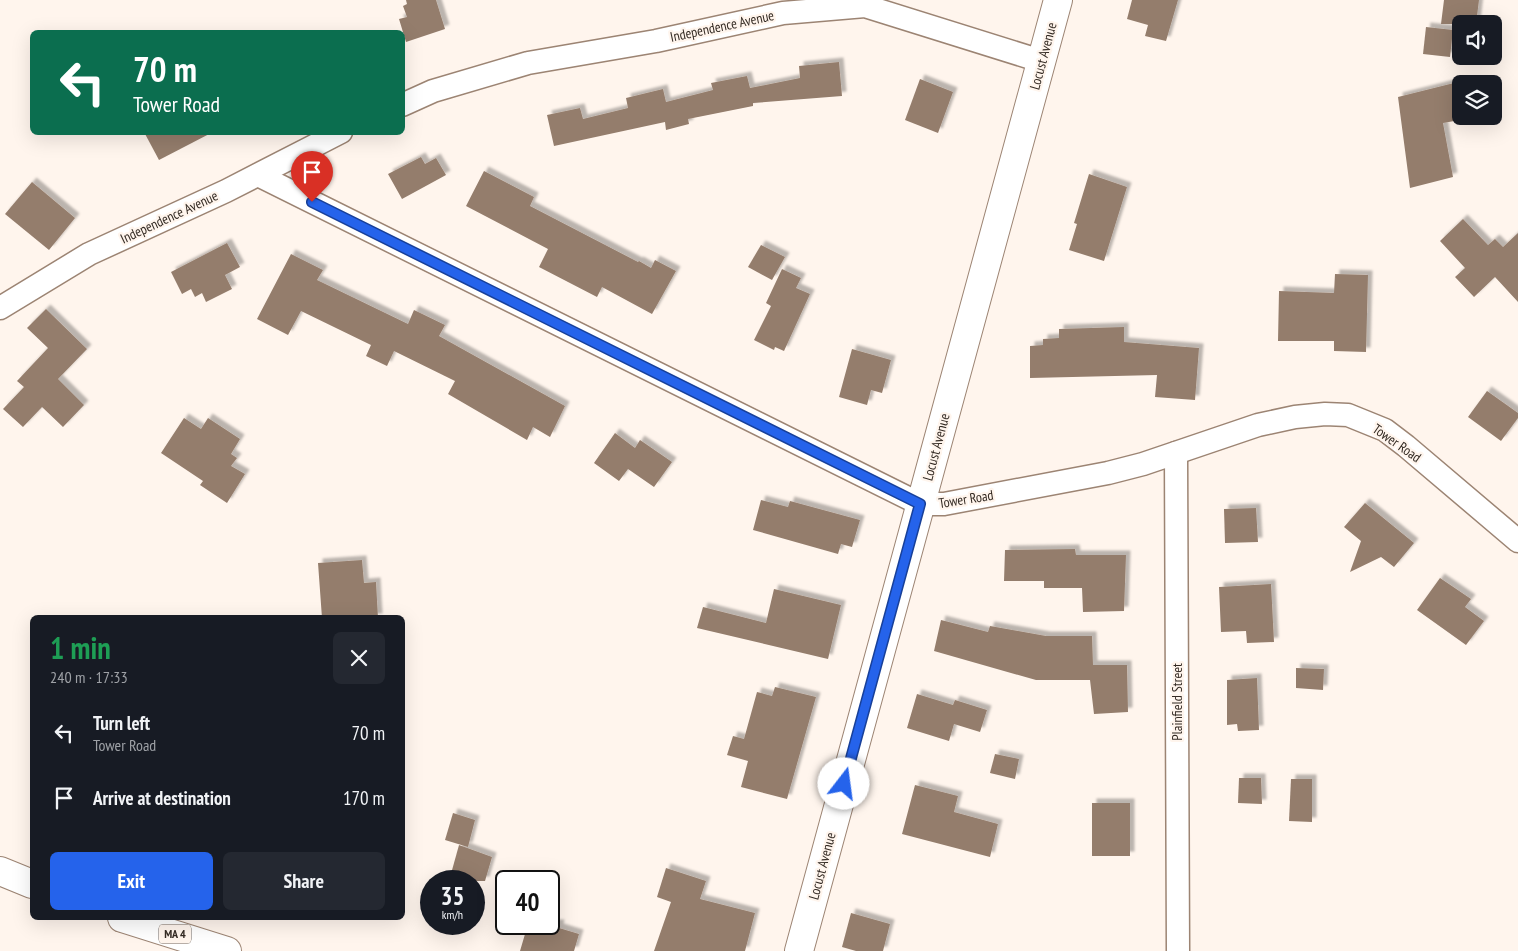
<!DOCTYPE html>
<meta charset="utf-8">
<style>
body{margin:0;font-family:"PT Sans Narrow",sans-serif;background:#242831;color:#f1f3f6;height:100vh;display:flex;flex-direction:column;font-size:19px;white-space:nowrap}
*{box-sizing:border-box;margin:0}
p{font-size:16px;color:#9ea1a6}
.icon{flex:none;width:28px;height:28px;fill:none;stroke:currentColor;stroke-width:2;stroke-linecap:round;stroke-linejoin:round}
.map{position:relative;flex:1;overflow:hidden}
.sheet{position:absolute;left:30px;top:615px;width:375px;height:305px;display:flex;flex-direction:column;background:#171b24;border-radius:8px;box-shadow:0 5px 20px #0002}
.sheet>*{flex:none}
.banner{position:absolute;left:30px;top:30px;width:375px;height:105px;border-radius:8px;box-shadow:0 5px 20px #0002;background:#0b6e4f;color:#fff;overflow:hidden}
.controls{position:absolute;left:1452px;top:15px;display:grid;gap:10px}
.controls a{display:grid;place-items:center;width:50px;height:50px;border-radius:8px;background:#171b24;box-shadow:0 5px 20px #0002;font-size:25px}
.speed{position:absolute;left:420px;top:870px;display:flex;gap:10px;font-size:25px;font-weight:700;text-align:center}
.speed>*{display:grid;place-content:center;width:65px;height:65px;border-radius:50%;background:#171b24;box-shadow:0 5px 20px #0002;line-height:1}
.speed small{font-size:12px;font-weight:400}
.speed .limit{border:2px solid #111;border-radius:8px;background:#fff;color:#111}
.pin{position:absolute;display:grid;place-items:center;width:42px;height:42px;color:#fff;margin:-51px -21px;border-radius:50% 50% 50% 0;rotate:-45deg;box-shadow:0 0 5px #0007}
.pin .icon{rotate:45deg}
.me{position:absolute;width:55px;margin:-28px;rotate:15deg;stroke-linejoin:round;filter:drop-shadow(0 0 4px #0008)}
.turn{display:flex;align-items:center;gap:18px;height:105px;padding:0 20px;font-size:22px}
.turn .icon{width:65px;height:65px;stroke-width:2.5}
.turn b{display:block;font-size:35px;line-height:42px}
.round{display:grid;place-items:center;flex:none;width:52px;height:52px;border-radius:8px;background:#242831}
.headline{display:flex;align-items:center;justify-content:space-between;height:85px;padding:0 20px}
h1{font-size:30px;font-weight:700;line-height:38px;color:#1e9e55}
.cta{display:flex;gap:10px;margin-top:auto;padding:10px 20px}
.cta a{flex:1;height:58px;border-radius:8px;background:#2563eb;color:#fff;font-size:20px;font-weight:700;line-height:58px;text-align:center}
.cta a+a{background:#242831;color:#f1f3f6}
ul{padding:0;list-style:none}
li{display:flex;align-items:center;gap:15px;height:65px;padding:0 20px}
li div{flex:1}
li b{display:block;font-size:19px}
li em{font-style:normal}
.map>svg:first-child{display:block}
.building{fill:#947d6c;filter:url(#shadow)}
.lines{fill:none;stroke-linecap:round;stroke-linejoin:round}
.minor-casing{stroke:#9c8473;stroke-width:25}
.tertiary-casing{stroke:#9c8473;stroke-width:30}
.primary-casing{stroke:#9c8473;stroke-width:30}
.minor{stroke:#fff;stroke-width:22}
.tertiary{stroke:#fff;stroke-width:28}
.primary{stroke:#fff;stroke-width:28}
.route-casing{stroke:#184099;stroke-width:12}
.route{stroke:#2563eb;stroke-width:9}
.labels{text-anchor:middle;stroke-width:4.5;stroke-linejoin:round;paint-order:stroke}
.shield{fill:#fff5ed;stroke:#706760;stroke-width:1}
.shield-label{font-size:12px;font-weight:bold;fill:#332a23}
.street-label{font-size:14px;fill:#332a23;stroke:#fff5ed}
</style>
<div class="map">
<svg width="1518" height="951" viewBox="0 0 1518 951">
<defs>
<filter id="shadow"><feDropShadow dx="4.5" dy="-4.5" stdDeviation="1" flood-color="#0004"/></filter>
</defs>
<rect width="100%" height="100%" fill="#fff5ed"/>
<!-- building -->
<g class="building">
<polygon points="406,0 436,0 445,29 406,42 399,19 407,17 403,6 407,4"/>
<polygon points="1132,0 1178,0 1166,41 1145,36 1148,25 1127,19"/>
<polygon points="1444,0 1479,0 1476,24 1441,24"/>
<polygon points="1426,27 1453,30 1450,57 1423,54"/>
<polygon points="839,62 842,96 753,103 753,106 688,119 689,124 666,130 665,122 554,146 547,115 580,108 583,119 628,108 626,98 663,89 666,102 713,90 711,83 747,76 750,88 800,78 799,66"/>
<polygon points="920,79 953,92 938,133 905,120"/>
<polygon points="1454,83 1460,120 1443,123 1453,177 1410,188 1398,97"/>
<polygon points="144,132 213,132 159,160"/>
<polygon points="421,157 425,164 436,158 446,175 402,199 388,174"/>
<polygon points="484,171 534,197 530,206 638,262 639,261 651,268 655,260 676,271 652,314 602,287 597,297 539,267 548,249 466,206"/>
<polygon points="1089,174 1127,187 1104,261 1069,250 1077,224 1074,223"/>
<polygon points="32,182 75,218 49,250 5,214"/>
<polygon points="1463,219 1488,245 1495,239 1503,247 1518,233 1518,302 1495,277 1474,297 1455,277 1465,268 1440,241"/>
<polygon points="227,243 240,267 225,275 232,289 206,302 202,293 195,297 191,289 182,294 171,272"/>
<polygon points="761,245 785,257 772,280 748,267"/>
<polygon points="291,254 323,270 317,280 408,324 414,310 445,325 439,336 565,406 550,437 533,427 527,440 448,394 455,381 394,351 387,366 366,356 371,345 301,311 288,335 257,319"/>
<polygon points="782,269 801,278 796,288 810,294 784,351 775,347 774,350 754,340 771,306 766,303"/>
<polygon points="1335,274 1368,275 1366,352 1334,351 1334,341 1278,341 1279,291 1334,293"/>
<polygon points="46,309 87,349 58,379 84,405 63,427 42,407 23,427 3,409 24,387 17,381 48,348 27,328"/>
<polygon points="1124,327 1124,342 1199,348 1195,400 1155,397 1157,375 1030,378 1030,346 1043,345 1043,339 1059,338 1059,329"/>
<polygon points="852,349 891,360 882,393 871,390 867,405 839,397"/>
<polygon points="1487,391 1518,413 1518,418 1501,441 1468,417"/>
<polygon points="184,418 201,429 208,418 240,439 231,454 237,458 231,466 245,474 227,503 200,485 203,481 161,453"/>
<polygon points="615,433 635,448 640,440 672,462 654,487 628,469 619,481 594,463"/>
<polygon points="761,500 788,507 790,501 860,520 852,547 841,544 838,554 753,530"/>
<polygon points="1365,503 1414,543 1394,567 1381,557 1350,572 1361,541 1344,527"/>
<polygon points="1256,508 1258,542 1225,543 1224,509"/>
<polygon points="1075,549 1076,555 1126,555 1124,611 1083,612 1082,588 1044,588 1044,581 1004,581 1005,550"/>
<polygon points="362,560 364,583 376,582 378,618 322,618 318,563"/>
<polygon points="1440,578 1471,599 1465,607 1484,621 1466,645 1417,610"/>
<polygon points="1271,584 1274,642 1247,643 1246,631 1221,632 1219,587"/>
<polygon points="774,589 841,605 828,659 697,628 703,607 766,623"/>
<polygon points="941,620 988,632 990,626 1046,636 1092,636 1093,665 1127,665 1128,712 1094,714 1090,680 1036,680 934,651"/>
<polygon points="1296,668 1324,669 1323,690 1296,688"/>
<polygon points="1257,678 1259,730 1238,731 1237,724 1227,725 1227,680"/>
<polygon points="775,687 816,697 787,799 741,787 748,761 727,755 733,736 744,739 757,692 772,696"/>
<polygon points="917,694 953,705 955,700 987,710 980,732 954,724 949,741 907,728"/>
<polygon points="995,754 1019,759 1015,779 990,773"/>
<polygon points="1239,778 1261,778 1262,804 1238,803"/>
<polygon points="1291,779 1312,779 1312,822 1289,821"/>
<polygon points="915,785 958,796 954,812 998,824 990,857 902,834"/>
<rect x="1092" y="803" width="38" height="53"/>
<polygon points="453,813 475,820 468,847 445,840"/>
<polygon points="459,845 492,857 485,881 449,881"/>
<polygon points="666,868 706,881 700,899 755,913 745,951 654,951 671,902 657,897"/>
<polygon points="851,913 890,924 883,951 856,951 842,947"/>
<polygon points="528,924 560,924 559,928 579,934 574,951 520,951"/>
</g>
<g class="lines">
<!-- minor casing -->
<g class="minor-casing">
<g id="minor">
<polyline points="402,105 433,91 528,63 656,41 783,13 865,6 1041,61"/>
<polyline points="258,175 920,504 944,504 1108,473 1143,464 1258,425 1295,417 1325,414 1348,415 1385,430 1406,446 1518,541"/>
<polyline points="0,308 89,254 226,191 341,132"/>
<polyline points="1176,453 1178,951"/>
</g>
</g>
<!-- tertiary casing -->
<g class="tertiary-casing">
<polyline id="tertiary" points="799,951 1058,0"/>
</g>
<!-- primary casing -->
<g class="primary-casing">
<g id="primary">
<polyline points="0,871 32,884"/>
<polyline points="122,918 227,951"/>
</g>
</g>
<!-- minor -->
<use href="#minor" class="minor"/>
<!-- tertiary -->
<use href="#tertiary" class="tertiary"/>
<!-- primary -->
<use href="#primary" class="primary"/>
</g>
<g class="lines">
<!-- route casing -->
<g class="route-casing">
<polyline id="route" points="312,202 920,504 844,784"/>
</g>
<!-- route -->
<use href="#route" class="route"/>
</g>
<g class="labels">
<!-- shield labels -->
<rect class="shield" x="159" y="924.5" width="32" height="19" rx="4"/>
<g class="shield-label">
<text x="175" y="938">MA 4</text>
</g>
<!-- street labels -->
<g class="street-label">
<text transform="translate(722 26) rotate(-12)" y="5">Independence Avenue</text>
<text transform="translate(1043 56) rotate(-75)" y="5">Locust Avenue</text>
<text transform="translate(169 217) rotate(-25)" y="5">Independence Avenue</text>
<text transform="translate(1397 443) rotate(35)" y="5">Tower Road</text>
<text transform="translate(936 447) rotate(-75)" y="5">Locust Avenue</text>
<text transform="translate(966 499) rotate(-9)" y="5">Tower Road</text>
<text transform="translate(1177 702) rotate(-90)" y="5">Plainfield Street</text>
<text transform="translate(822 866) rotate(-75)" y="5">Locust Avenue</text>
</g>
</g>
</svg>
<div class="controls">
<a><svg class="icon" aria-label="sound" viewBox="0 0 24 24"><path d="M4 9h4l5-4v14l-5-4H4zM17 9q2 3 0 6"/></svg></a>
<a><svg class="icon" aria-label="layers" viewBox="0 0 24 24"><path d="M12 4l9 5-9 5-9-5zM3 14l9 5 9-5"/></svg></a>
</div>
<div class="speed"><div>35<small>km/h</small></div><div class="limit">40</div></div>
<div class="pin" style="left:312px;top:202px;background:#d93025"><svg class="icon" aria-label="arrive" viewBox="0 0 24 24"><path d="M6 21V4h12l-3 4 3 4H6"/></svg></div>
<svg class="me" style="left:844px;top:784px" viewBox="-20 -20 40 40"><circle r="19" fill="#fff"/><path d="M0-13L10 11 0 6-10 11z" fill="#2563eb"/></svg>
<div class="banner">
<div class="turn"><svg class="icon" aria-label="left" viewBox="0 0 24 24"><path d="M17 20v-9H6M10 6l-5 5 5 5"/></svg><div><b>70 m</b>Tower Road</div></div>
</div>
<section class="sheet">
<div class="headline"><div><h1>1 min</h1><p>240 m · 17:33</p></div><a class="round"><svg class="icon" aria-label="close" viewBox="0 0 24 24"><path d="M6 6l12 12M18 6L6 18"/></svg></a></div>
<ul>
<li><svg class="icon" aria-label="left" viewBox="0 0 24 24"><path d="M17 20v-9H6M10 6l-5 5 5 5"/></svg><div><b>Turn left</b><p>Tower Road</p></div><em>70 m</em></li>
<li><svg class="icon" aria-label="arrive" viewBox="0 0 24 24"><path d="M6 21V4h12l-3 4 3 4H6"/></svg><div><b>Arrive at destination</b></div><em>170 m</em></li>
</ul>
<div class="cta"><a>Exit</a><a>Share</a></div>
</section>
</div>
